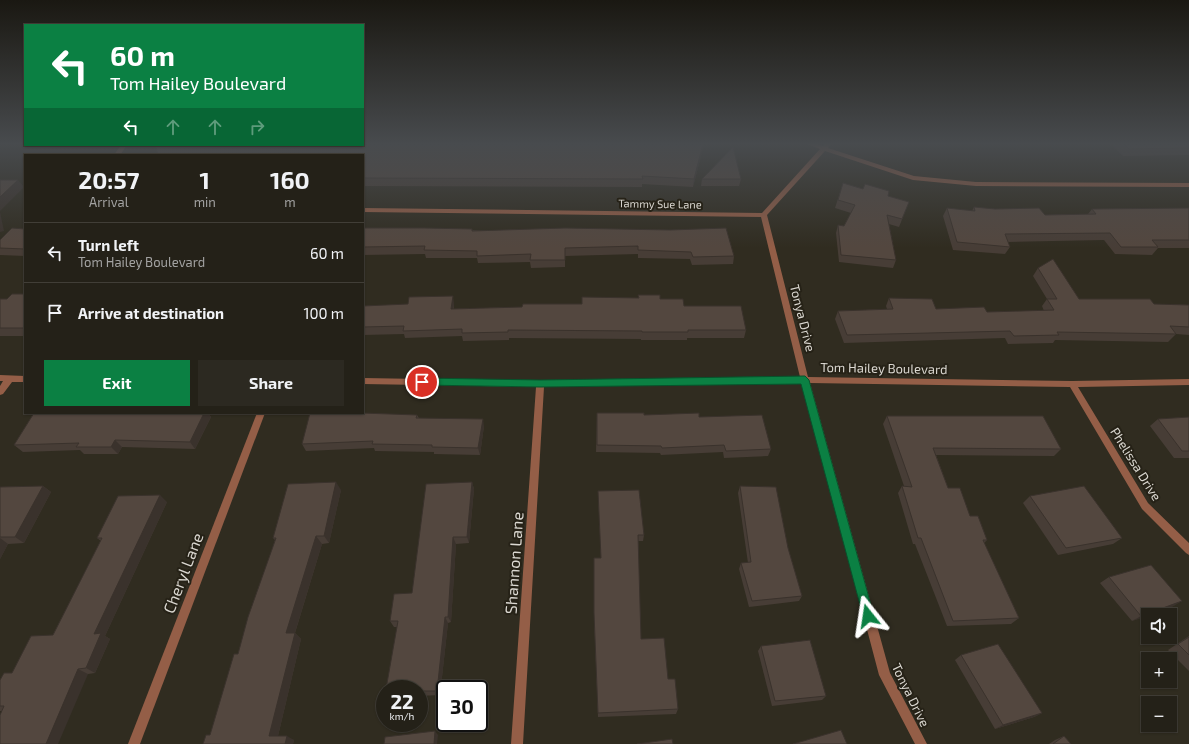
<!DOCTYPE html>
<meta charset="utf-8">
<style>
body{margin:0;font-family:"Exo 2",sans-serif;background:#2c2921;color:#f1f3f6;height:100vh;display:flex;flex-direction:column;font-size:15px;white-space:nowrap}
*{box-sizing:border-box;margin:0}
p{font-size:13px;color:#a3a3a2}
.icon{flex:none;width:22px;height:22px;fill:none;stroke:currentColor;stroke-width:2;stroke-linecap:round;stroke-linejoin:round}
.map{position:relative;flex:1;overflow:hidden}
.drawer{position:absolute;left:24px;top:154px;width:340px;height:260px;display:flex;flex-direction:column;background:#242118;border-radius:0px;box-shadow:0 1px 3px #0004,0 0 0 1px #413e37}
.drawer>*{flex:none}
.top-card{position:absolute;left:24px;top:24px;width:340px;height:122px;border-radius:0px;box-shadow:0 1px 3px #0004,0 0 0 1px #413e37;background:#0b8043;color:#fff;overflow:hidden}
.buttons{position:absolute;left:1141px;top:608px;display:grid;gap:8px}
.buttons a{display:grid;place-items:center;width:36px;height:36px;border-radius:0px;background:#242118;box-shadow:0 1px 3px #0004,0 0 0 1px #413e37;font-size:20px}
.speed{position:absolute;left:376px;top:680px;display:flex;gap:8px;font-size:20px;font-weight:700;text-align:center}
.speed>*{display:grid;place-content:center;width:52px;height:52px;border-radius:50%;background:#242118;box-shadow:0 1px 3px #0004,0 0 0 1px #413e37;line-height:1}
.speed small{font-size:10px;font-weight:400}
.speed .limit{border:2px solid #111;border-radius:6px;background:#fff;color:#111}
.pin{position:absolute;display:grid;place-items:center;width:34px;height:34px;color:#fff;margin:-17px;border:2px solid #fff;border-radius:50%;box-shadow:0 1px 4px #0007}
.me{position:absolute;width:44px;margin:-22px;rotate:345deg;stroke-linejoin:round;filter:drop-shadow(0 0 3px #0008)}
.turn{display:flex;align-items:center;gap:14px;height:84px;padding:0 20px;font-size:18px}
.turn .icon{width:52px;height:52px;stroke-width:2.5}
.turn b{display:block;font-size:28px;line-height:34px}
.lanes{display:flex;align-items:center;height:38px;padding:0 20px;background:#0003;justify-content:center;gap:20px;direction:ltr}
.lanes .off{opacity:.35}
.eta{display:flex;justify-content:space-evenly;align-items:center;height:68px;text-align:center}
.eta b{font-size:24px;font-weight:700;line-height:28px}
.button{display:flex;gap:8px;margin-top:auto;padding:8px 20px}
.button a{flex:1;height:46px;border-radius:0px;background:#0b8043;color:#fff;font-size:16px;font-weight:700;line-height:46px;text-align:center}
.button a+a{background:#2c2921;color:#f1f3f6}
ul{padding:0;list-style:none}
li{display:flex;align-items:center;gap:12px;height:60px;padding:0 20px;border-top:1px solid #413e37}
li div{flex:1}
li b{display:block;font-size:15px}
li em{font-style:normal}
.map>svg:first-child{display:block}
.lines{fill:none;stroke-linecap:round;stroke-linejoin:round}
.street{fill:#945e47;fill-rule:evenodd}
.wall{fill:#473d36}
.shaded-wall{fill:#3a322c}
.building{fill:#53473f;stroke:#3a322c}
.route{fill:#0b8043;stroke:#07532c}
.labels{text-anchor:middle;stroke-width:4;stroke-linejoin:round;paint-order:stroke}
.far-street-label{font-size:11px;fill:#dbd8d1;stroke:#262217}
.street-label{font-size:13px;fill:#dbd8d1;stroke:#262217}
.near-street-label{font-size:16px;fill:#dbd8d1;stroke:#262217}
</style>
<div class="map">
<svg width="1189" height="744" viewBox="0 0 1189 744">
<rect width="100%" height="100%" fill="#302c20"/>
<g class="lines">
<!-- street -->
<g class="street">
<polygon points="807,144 817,144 823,146 825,144 831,144 828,148 914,176 976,182 1189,183 1189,187 976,186 913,180 825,151 767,215 808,377 1072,381 1189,379 1189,385 1078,387 1148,503 1189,543 1189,555 1186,553 1142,509 1070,387 810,383 890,673 927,744 915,744 879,675 802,383 544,387 523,744 511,744 536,387 363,384 363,378 540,381 800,377 761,217 363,212 363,208 762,213 820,149"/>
<polygon points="121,145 127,145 120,155 114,155"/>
<polygon points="0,375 25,376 25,382 12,382 3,394 0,395 0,386 3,381 0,381"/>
<polygon points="257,413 265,413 140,744 128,744"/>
</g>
</g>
<!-- wall -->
<g class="wall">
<polygon points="704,144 693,187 642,184 642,187 363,186 363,155"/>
<polygon points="1111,144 1189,144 1189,155 1123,156"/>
<polygon points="702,179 741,179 739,186 701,186"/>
<polygon points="843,183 909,202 899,227 889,224 896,260 893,268 839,262 836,233 838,225 844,226 851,213 835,208"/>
<polygon points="974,207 1045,215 1088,214 1092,209 1189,208 1189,248 1158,248 1152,255 1115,254 1104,240 1008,242 1010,247 1005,254 953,250 943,216 947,208 972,211"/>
<polygon points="363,228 473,230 734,256 733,264 692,265 690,259 638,258 638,254 565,256 565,267 531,268 530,262 478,263 477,258 426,258 425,254 363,255"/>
<polygon points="25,229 25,256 0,255 0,240"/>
<polygon points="1038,268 1079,299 1154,304 1189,305 1189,335 1176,334 1168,342 1055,340 1053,343 1008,344 1005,338 844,343 835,319 838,311 887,309 886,306 889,298 936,309 987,312 1044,311 1042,306 1047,299 1033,276"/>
<polygon points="25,294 25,336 0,336 0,299 7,299"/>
<polygon points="638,295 660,299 684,306 746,330 744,338 687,338 687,340 641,340 641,339 509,338 509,340 463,341 462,336 405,338 404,334 363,335 363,306 454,303 454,309 522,307 582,304 638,298"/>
<polygon points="363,412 363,414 417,415 419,418 484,426 480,455 434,454 434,452 375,451 374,448 306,451 302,444"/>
<polygon points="34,413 208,413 211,417 195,449 122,447 118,454 84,454 80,450 23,452 14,445"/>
<polygon points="597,413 699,417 771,449 768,456 724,458 723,452 661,455 660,453 596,452"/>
<polygon points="887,416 1061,449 1054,456 936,455 948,488 987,540 984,543 1019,618 1011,624 947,626 915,544 913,544 898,493 902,486 904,486 883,424"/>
<polygon points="1189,417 1189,458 1174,458 1150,426 1158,419"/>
<polygon points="472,482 474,489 469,543 456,544 451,622 448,623 440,695 419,696 419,689 397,627 394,627 390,621 412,593"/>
<polygon points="43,486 51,492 24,543 8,544 0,559 0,487"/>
<polygon points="740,486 788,548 802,596 799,601 749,607 739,569 741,563 748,563 738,493"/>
<polygon points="341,490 329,543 322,544 295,633 301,639 278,736 294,740 293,744 203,744 210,735 238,654 275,540 273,538"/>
<polygon points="598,491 644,535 643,541 638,541 641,639 668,679 678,709 676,714 598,717 594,618 601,558"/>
<polygon points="1030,496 1122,538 1113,544 1058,555 1023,503"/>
<polygon points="167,502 105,636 110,639 95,673 88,674 2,711 0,711 0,706 12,673 53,635 101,541 97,538"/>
<polygon points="1109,577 1172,607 1150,615 1148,615 1132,621 1100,583"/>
<polygon points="1189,636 1189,671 1168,650"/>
<polygon points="761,646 826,696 822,700 772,706 758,651"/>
<polygon points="961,655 1042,713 1034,717 995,729 955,660"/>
<polygon points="1064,736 1071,744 1049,744 1055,740"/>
</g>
<!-- shaded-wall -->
<g class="shaded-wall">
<polygon points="703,144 704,144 693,187 694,179"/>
<polygon points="18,180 24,187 0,211 0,197"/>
<polygon points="0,212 4,231 0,232"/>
<polygon points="453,296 454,303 453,317 451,309"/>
<polygon points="204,413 208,413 211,417 195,449 190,442"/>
<polygon points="483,419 484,426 480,455 478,448"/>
<polygon points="115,440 122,447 118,454 111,447"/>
<polygon points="336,482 341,490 329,543 324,536"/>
<polygon points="472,482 474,489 469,543 467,537"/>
<polygon points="43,486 51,492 24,543 15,537"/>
<polygon points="160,495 167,502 105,636 110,639 95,673 86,668 94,634"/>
<polygon points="316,536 322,544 293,639 286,633"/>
<polygon points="453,537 456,544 451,622 448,617"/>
<polygon points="0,538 8,544 0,559"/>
<polygon points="1182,601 1172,607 1150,615 1148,615 1148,616 1132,621 1141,616"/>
<polygon points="445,617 448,623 440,695 437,691"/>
<polygon points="295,633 301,639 277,740 269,736"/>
<polygon points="78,669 88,674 58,744 46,744"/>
<polygon points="1042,713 1034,717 995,729 1003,725"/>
<polygon points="435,731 438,735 437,744 434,744"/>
<polygon points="287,736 294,740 293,744 285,744"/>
</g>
<!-- building -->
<g class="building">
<polygon points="363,144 703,144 694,179 642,176 643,179 363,178 363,155 158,155 156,147 157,145 363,145"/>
<polygon points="1124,144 1189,144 1189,148 1129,149"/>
<polygon points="733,147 741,179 702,179"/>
<polygon points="0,180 18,180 0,197"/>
<polygon points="843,183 863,189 865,184 889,191 888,196 909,202 902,219 887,215 896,260 841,255 838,225 844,226 855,205 838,200"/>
<polygon points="974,207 995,209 1039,208 1045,215 1096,214 1092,209 1189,208 1189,240 1152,240 1158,247 1121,247 1110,233 1005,234 1010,247 957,242 947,208 975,211"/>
<polygon points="12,228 25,229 25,249 0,248 0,240"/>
<polygon points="363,228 425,228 472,229 472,231 565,228 670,230 726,228 734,256 693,257 691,252 638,250 638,246 565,248 565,260 530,260 531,254 477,256 477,251 424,250 425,246 363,247"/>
<polygon points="1053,259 1079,299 1150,299 1154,304 1189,305 1189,327 1170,326 1176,334 1057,332 1059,335 1014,336 1010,331 847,335 838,311 893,309 889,298 932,299 936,309 984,307 987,312 1054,310 1047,299 1057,299 1038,268"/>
<polygon points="12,294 25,294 25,328 0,328 0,299 7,299"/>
<polygon points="638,295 660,295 660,299 683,299 684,306 741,306 746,330 688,330 688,332 642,332 642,331 508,330 508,332 462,333 462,329 403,331 404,326 363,327 363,306 408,304 409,297 453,296 451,309 522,307 523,304 582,304 582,297 639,298"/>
<polygon points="34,413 204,413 190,442 115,440 111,447 76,447 79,443 14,445"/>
<polygon points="310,413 362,413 417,415 416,418 483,419 478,448 432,447 432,445 372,444 373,441 302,444"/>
<polygon points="597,413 644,413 644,415 699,413 699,417 762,415 771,449 726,451 724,445 662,448 661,446 597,445"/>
<polygon points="887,416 1043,416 1061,449 933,448 948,488 960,488 970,516 978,516 987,540 983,540 1019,618 953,621 921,538 918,538 902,486 912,487"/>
<polygon points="1189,417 1189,451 1182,451 1158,419"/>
<polygon points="336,482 324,536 316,536 286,633 295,633 269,736 287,736 285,744 203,744 206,735 210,735 234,654 238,654 248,617 276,538 273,538 288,484"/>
<polygon points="472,482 467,537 453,537 448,617 445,617 437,691 419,691 419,689 386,689 398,621 390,621 394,594 412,593 426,484"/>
<polygon points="43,486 15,537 0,537 0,487"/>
<polygon points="740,486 776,487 788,548 802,596 752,601 741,563 751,562"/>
<polygon points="1084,486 1122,538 1066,548 1030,496"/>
<polygon points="639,490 644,535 638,535 641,639 664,638 668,679 675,679 678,709 598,713 594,613 594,558 601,558 598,491"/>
<polygon points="160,495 94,634 101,633 86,668 78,669 46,744 0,744 0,715 4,706 0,706 0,680 4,673 12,673 31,636 53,635 102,538 97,538 118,496"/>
<polygon points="1151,565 1182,601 1141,616 1109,577"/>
<polygon points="1189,637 1189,655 1178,644"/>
<polygon points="810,640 826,696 775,701 761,646"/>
<polygon points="998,644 1042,713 1003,725 961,655"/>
<polygon points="841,730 847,744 793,744"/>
<polygon points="435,731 434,744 384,744 385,737"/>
<polygon points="1064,736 1071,744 1053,744"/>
<polygon points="672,739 673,744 637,744"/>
</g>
<!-- sky -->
<linearGradient id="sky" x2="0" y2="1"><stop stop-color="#1a1812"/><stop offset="0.58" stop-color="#484b4e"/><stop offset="1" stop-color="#484b4e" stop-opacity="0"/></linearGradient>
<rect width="1189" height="248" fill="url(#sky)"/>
<!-- route -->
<polygon class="route" points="805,376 809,380 874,616 873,620 868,622 864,620 863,616 801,384 540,387 422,385 417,382 422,378 540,380"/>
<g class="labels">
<!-- far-street labels -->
<g class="far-street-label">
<text transform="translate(660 204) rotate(1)" y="4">Tammy Sue Lane</text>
</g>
<!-- street labels -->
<g class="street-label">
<text transform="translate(803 318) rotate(76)" y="5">Tonya Drive</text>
<text transform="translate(884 368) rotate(1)" y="5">Tom Hailey Boulevard</text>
<text transform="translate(1136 464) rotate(58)" y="5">Phelissa Drive</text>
<text transform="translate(911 695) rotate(64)" y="5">Tonya Drive</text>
</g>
<!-- near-street labels -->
<g class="near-street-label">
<text transform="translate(514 563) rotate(-86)" y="6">Shannon Lane</text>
<text transform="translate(183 573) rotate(-69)" y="6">Cheryl Lane</text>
</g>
</g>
</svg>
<div class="buttons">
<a><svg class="icon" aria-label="sound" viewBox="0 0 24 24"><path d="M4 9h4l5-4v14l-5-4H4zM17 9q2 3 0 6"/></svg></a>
<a>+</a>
<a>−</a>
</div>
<div class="speed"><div>22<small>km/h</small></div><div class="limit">30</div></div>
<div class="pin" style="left:422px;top:382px;background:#d93025"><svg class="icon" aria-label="arrive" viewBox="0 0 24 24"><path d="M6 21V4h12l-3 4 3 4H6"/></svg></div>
<svg class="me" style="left:868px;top:616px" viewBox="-20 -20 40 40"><path d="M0-17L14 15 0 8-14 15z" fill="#0b8043" stroke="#fff" stroke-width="4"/></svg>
<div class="top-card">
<div class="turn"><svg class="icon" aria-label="left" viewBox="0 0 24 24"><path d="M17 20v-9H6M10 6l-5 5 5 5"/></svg><div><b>60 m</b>Tom Hailey Boulevard</div></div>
<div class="lanes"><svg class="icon" aria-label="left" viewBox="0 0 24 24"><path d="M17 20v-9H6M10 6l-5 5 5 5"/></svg><svg class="icon off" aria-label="ahead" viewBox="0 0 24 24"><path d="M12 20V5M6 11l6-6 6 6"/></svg><svg class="icon off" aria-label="ahead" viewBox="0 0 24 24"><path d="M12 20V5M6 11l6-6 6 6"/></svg><svg class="icon off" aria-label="right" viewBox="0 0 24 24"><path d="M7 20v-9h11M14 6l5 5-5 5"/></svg></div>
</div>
<section class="drawer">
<div class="eta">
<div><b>20:57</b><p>Arrival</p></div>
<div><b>1</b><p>min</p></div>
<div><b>160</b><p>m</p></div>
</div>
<ul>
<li><svg class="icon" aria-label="left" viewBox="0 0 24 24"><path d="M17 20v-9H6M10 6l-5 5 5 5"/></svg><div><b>Turn left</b><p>Tom Hailey Boulevard</p></div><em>60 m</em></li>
<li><svg class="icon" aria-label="arrive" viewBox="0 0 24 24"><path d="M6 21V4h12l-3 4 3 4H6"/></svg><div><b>Arrive at destination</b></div><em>100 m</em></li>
</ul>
<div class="button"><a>Exit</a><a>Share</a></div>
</section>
</div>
